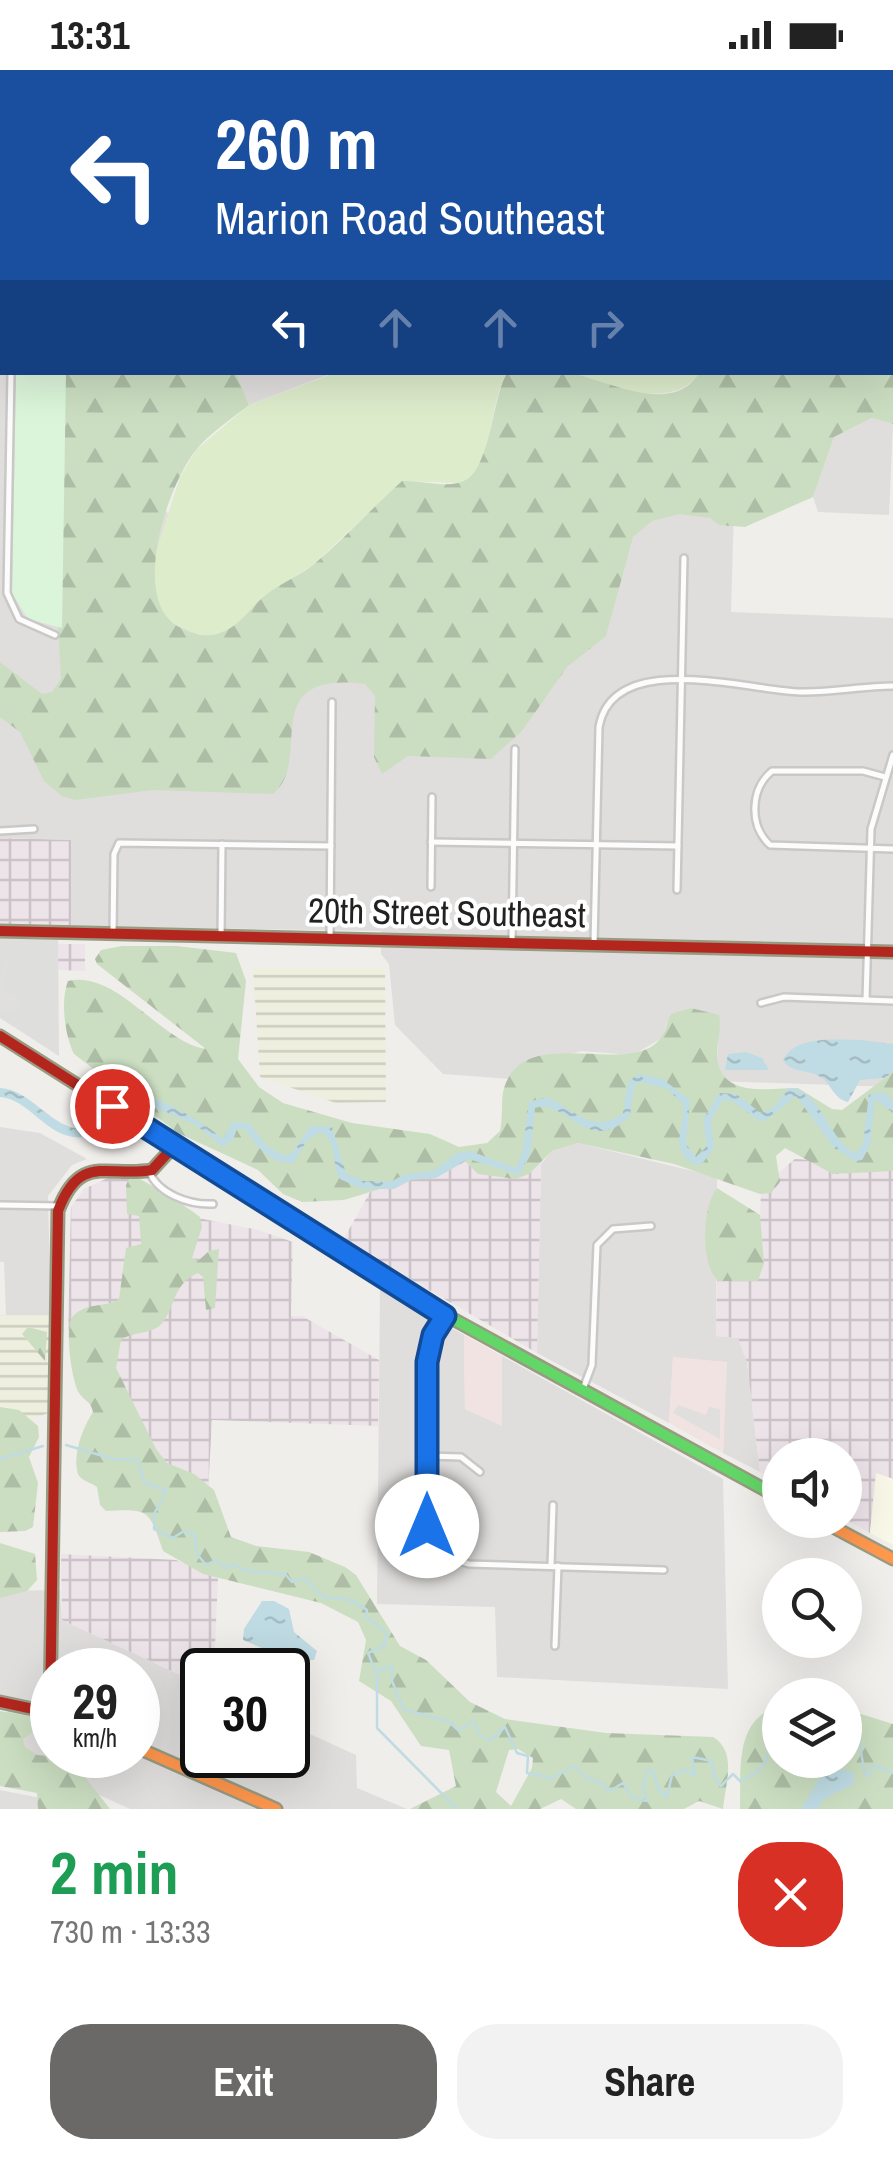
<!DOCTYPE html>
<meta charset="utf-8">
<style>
body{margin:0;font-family:"Archivo Narrow",sans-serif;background:#f2f2f2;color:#222;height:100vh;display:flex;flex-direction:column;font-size:38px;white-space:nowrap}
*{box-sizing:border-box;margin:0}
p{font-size:32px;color:#767676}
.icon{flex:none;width:55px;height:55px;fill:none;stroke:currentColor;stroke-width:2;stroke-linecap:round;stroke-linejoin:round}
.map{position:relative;height:1739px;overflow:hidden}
.sheet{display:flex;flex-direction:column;background:#fff;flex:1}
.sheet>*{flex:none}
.top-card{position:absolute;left:0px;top:0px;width:895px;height:305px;box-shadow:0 10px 40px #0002;background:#1a4fa0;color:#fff;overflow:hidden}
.fabs{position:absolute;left:762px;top:1368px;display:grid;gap:20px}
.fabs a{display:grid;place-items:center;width:100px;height:100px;border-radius:50%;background:#fff;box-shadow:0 10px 40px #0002;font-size:50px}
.speed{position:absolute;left:30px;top:1578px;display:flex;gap:20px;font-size:50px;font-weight:700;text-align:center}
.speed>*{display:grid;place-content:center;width:130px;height:130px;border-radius:50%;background:#fff;box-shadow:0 10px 40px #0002;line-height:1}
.speed small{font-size:25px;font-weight:400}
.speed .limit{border:5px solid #111;border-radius:15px;background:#fff;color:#111}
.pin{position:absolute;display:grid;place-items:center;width:85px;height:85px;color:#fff;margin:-42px;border:5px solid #fff;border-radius:50%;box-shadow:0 2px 10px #0007}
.me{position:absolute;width:110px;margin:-55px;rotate:0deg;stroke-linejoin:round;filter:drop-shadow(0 0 8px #0008)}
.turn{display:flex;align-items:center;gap:35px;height:210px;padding:0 50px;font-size:45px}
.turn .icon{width:130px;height:130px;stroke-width:2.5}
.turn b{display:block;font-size:70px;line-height:85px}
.lanes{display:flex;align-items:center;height:95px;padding:0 50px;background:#0003;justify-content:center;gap:50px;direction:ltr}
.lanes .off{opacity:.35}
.round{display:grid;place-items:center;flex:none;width:105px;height:105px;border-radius:40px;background:#f2f2f2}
.summary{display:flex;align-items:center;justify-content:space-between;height:170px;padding:0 50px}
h1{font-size:60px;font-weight:800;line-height:75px;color:#1e9e55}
.cta{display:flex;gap:20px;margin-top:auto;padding:20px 50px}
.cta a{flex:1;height:115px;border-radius:40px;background:#6a6968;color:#fff;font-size:40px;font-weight:800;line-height:115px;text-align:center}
.cta a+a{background:#f2f2f2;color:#222}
.status{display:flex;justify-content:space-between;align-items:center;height:70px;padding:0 50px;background:#fff;direction:ltr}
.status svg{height:28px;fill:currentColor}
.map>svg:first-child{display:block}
.residential{fill:#dfdedc;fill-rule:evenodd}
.commercial{fill:#f1e3e1}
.industrial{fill:url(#industrial-grid)}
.education{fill:#f8f7e8}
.religious{fill:#dededc}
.farmland{fill:url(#farmland-rules)}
.grass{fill:#ddeccb}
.forest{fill:url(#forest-firs);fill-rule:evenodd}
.park{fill:#daf5da}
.parking{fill:#e0dfde}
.water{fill:url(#water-ripples)}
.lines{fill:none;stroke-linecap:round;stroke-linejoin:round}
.stream{stroke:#bfdbe3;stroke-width:2.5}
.street-casing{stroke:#c9c8c7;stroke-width:10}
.fast-casing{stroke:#999a82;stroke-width:15}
.slow-casing{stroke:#999a82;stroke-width:15}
.jam-casing{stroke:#999a82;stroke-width:15}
.street{stroke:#fdfcfc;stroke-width:5}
.fast{stroke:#63d668;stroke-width:10}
.slow{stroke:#ff974d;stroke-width:10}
.jam{stroke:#b3261e;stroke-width:10}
.route-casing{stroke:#114b97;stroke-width:25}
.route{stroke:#1a73e8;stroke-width:18}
.labels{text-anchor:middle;stroke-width:8;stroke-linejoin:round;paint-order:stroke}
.street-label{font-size:35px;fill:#222;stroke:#fff}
</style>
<div class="status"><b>13:31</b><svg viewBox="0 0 49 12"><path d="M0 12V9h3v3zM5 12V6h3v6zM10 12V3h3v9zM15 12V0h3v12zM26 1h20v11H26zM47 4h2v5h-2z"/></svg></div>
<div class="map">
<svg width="893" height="1739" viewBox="0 0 893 1739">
<defs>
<pattern id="industrial-grid" width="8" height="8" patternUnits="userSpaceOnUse" patternTransform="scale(2.5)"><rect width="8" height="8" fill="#ede4e9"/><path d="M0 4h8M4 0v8" fill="none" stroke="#cbc3c8"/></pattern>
<pattern id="farmland-rules" width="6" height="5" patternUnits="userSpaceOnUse" patternTransform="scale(2.5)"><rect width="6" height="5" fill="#efefdf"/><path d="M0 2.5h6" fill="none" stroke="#cdcdbf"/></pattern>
<pattern id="forest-firs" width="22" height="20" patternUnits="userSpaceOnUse" patternTransform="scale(2.5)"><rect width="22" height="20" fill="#cbdec1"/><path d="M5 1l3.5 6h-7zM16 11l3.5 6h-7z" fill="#aebea6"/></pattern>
<pattern id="water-ripples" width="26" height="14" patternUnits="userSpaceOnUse" patternTransform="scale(2.5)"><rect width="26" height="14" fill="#bfdbe3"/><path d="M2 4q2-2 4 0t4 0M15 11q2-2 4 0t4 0" fill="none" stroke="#a4bcc2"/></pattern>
</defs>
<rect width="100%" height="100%" fill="#f0eeeb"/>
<!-- residential -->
<g class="residential">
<polygon points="0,0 70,0 2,2 2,302 66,303 282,601 618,434 734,437 731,542 893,548 893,1017 716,1011 719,946 667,952 662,968 633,985 582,981 521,996 510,1009 443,1004 395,955 389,894 381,884 381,861 71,856 71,770 0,768"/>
<polygon points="335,302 249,335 236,303"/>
<polygon points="872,348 893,354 889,445 818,442 813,427 834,367"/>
<polygon points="0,1057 40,1063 87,1089 72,1095 48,1126 51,1245 6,1245 4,1192 0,1192"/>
<polygon points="578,1073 717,1107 716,1266 738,1268 747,1292 760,1402 723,1383 726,1292 673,1288 669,1353 537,1283 541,1094 552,1081"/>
<polygon points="380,1218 464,1265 465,1339 502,1355 502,1286 723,1409 728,1619 497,1607 495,1537 377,1534"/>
<path d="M 60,1520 L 62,1550 L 202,1615 L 202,1685 L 288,1685 L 288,1654 L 356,1685 L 357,1718 L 407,1739 L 130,1739 L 9,1684 L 7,1629 L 0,1628 L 0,1521 ZM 52,1600 L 138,1600 L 138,1685 L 52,1685 Z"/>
<polygon points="0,1720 41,1728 41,1739 0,1739"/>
</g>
<!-- commercial -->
<g class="commercial">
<polygon points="464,1265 502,1286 502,1356 465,1339"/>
<polygon points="673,1287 727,1292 723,1383 669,1353"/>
</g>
<!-- industrial -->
<g class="industrial">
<polygon points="0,768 71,770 71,856 0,854"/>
<polygon points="58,874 85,874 85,901 58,900"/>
<polygon points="460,1085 506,1098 541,1094 537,1283 343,1170 374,1115"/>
<polygon points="795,1089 893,1095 893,1409 876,1403 870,1463 845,1449 845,1385 780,1385 780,1413 760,1402 747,1292 738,1268 716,1266 717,1208 758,1211 761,1117"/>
<polygon points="110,1107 134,1107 147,1170 134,1247 68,1261 71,1137 84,1119"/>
<polygon points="193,1147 258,1160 293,1172 291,1246 302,1246 379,1290 378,1356 212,1350 208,1422 147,1392 113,1307 115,1270"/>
<polygon points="61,1484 176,1490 218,1507 214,1600 202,1600 202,1615 62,1550"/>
</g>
<!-- education -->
<polygon class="education" points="876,1403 893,1409 893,1475 870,1463"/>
<!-- religious -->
<polygon class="religious" points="0,867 58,867 59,986 0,948"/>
<!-- farmland -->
<g class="farmland">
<polygon points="253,898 385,898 386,1032 336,1033 260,1007"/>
<polygon points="0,1245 51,1245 48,1343 0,1363"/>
</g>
<!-- grass -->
<g class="grass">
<polygon points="484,0 800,0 804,2 481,2"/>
<path d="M 335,303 L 507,303 C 487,337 496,392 461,413 L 402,411 L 313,495 L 266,525 L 236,556 L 216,565 L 198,565 L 172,553 L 162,542 L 152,517 L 151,497 L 180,407 L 196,380 L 249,335 Z"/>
<path d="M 571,303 L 699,303 C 676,340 604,319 571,303 Z"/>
</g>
<!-- forest -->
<g class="forest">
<polygon points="64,0 484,0 64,2"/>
<path d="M 893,239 L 893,354 L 872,348 L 834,367 L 813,427 L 745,457 L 719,455 L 710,448 L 679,444 L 652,451 L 633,467 L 606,566 L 567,597 L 522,661 L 491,689 L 408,686 L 382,704 L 374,687 L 375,626 L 365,614 C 254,600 315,690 273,724 L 153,720 L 75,730 L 62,726 L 44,711 L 20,662 L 0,647 L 0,592 L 42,624 L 52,622 L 61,609 L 45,303 L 236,303 L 249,335 C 231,349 210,363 196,380 C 168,414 130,527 177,556 C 189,563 207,569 220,563 C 241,556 250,537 267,524 C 281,513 299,506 313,495 C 344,469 372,438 402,411 C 420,410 440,417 458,413 C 491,407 491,330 507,303 C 527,303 550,299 570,303 C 607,310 673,347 699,303 L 892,302 Z"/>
<path d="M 122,876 L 177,876 L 236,883 L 246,911 L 238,989 L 259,1017 L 283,1033 L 352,1053 L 430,1064 L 459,1077 L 487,1073 L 500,1061 C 503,1048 501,1035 503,1022 C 520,948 634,1012 662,966 C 666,960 667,951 671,944 L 691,938 L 719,945 C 722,959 717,970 717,984 C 718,1029 768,1018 798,1018 L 832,1039 L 842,1040 L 893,1002 L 893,1101 L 833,1104 L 785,1078 L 776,1086 L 780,1112 L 771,1123 L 760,1124 L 674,1094 L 578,1073 L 552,1081 L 529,1104 L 516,1109 L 478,1104 L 459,1085 L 429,1104 L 344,1130 L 302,1132 L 283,1124 L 258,1100 L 178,1063 L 74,984 C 65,966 60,931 68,911 C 117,899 161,973 206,979 L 97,894 L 95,889 L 101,880 Z"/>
<path d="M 131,1105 C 136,1105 194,1141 200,1147 L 202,1157 L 192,1188 L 198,1191 L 209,1181 L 219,1179 L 215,1238 L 206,1240 L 203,1207 L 198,1203 C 175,1213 176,1231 165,1249 C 156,1266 134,1260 121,1270 L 116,1298 L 156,1379 L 167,1393 L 194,1404 L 214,1420 L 231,1467 L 256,1476 L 309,1482 L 345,1497 L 356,1505 L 400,1576 L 426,1590 L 470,1632 L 505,1649 L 606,1663 L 713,1667 C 738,1682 725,1715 723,1739 L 699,1731 L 684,1739 L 576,1739 L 561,1729 L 540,1739 L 410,1739 L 456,1716 L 449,1680 L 421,1676 L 391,1631 L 359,1611 L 366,1570 L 358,1552 L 321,1533 L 203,1504 L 163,1481 C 149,1441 151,1438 106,1441 L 100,1435 L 97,1417 C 90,1412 81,1411 78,1404 C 72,1385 83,1357 93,1342 C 91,1331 85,1332 79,1323 C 72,1313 63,1255 74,1245 C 88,1232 105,1238 119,1229 L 126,1178 L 141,1174 L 139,1146 L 127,1144 L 126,1115 ZM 518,1679 L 533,1688 L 532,1698 L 511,1736 L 496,1722 L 509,1680 Z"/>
<path d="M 717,1118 L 760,1145 L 764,1193 L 758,1211 L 718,1211 C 700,1193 702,1137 717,1118 Z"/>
<polygon points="28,1257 47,1262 45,1291 22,1264"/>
<polygon points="0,1337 19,1340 38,1356 39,1367 29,1387 38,1413 33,1457 25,1461 0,1462"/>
<polygon points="0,1473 35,1484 37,1510 27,1521 0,1528"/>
<path d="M 780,1636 L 780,1690 L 845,1690 L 845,1639 L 893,1654 L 893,1739 L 740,1739 C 741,1699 734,1648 780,1636 Z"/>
<polygon points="0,1641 40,1648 41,1656 23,1669 25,1677 37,1685 70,1688 110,1739 38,1739 37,1723 0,1716"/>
</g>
<!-- park -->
<polygon class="park" points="16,303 66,303 62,558 28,549 12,524"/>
<!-- parking -->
<g class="parking">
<polygon points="0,883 12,887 1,920 20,927 15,944 0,938 0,911 4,900"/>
<polygon points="678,1335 706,1345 709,1337 720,1339 720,1369 673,1343"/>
</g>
<!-- water -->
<g class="water">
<path d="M 860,970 L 893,974 L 893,1002 L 884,1008 L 860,1010 L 848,1032 C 832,1028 832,1013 819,1006 C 805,999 791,1003 783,990 C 796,965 835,970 860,970 Z"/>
<polygon points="746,982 762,988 769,1000 725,1000 728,984"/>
<path d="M 638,1004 L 661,1008 L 690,1030 L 686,1074 L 696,1087 L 707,1076 L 703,1050 L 719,1023 L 736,1024 L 761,1043 L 774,1037 L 788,1018 C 821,1018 828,1070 855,1083 L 863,1074 L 869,1024 L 884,1022 L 893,1031 L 893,1043 L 875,1029 L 870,1076 L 862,1090 L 855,1091 L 834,1078 L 796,1026 L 767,1050 L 759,1051 L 732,1031 L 723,1030 L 711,1050 L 714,1078 L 702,1094 L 695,1095 C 667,1080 686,1057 683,1034 L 667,1019 L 641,1012 L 634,1016 L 630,1046 C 588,1088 566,1028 535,1038 L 530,1085 L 519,1105 L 469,1089 L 436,1108 L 411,1110 L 394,1119 L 362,1119 L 340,1109 C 331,1095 338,1069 320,1062 L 307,1070 L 294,1093 C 269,1094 258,1077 245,1059 L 237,1059 L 233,1070 L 223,1077 L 196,1055 L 130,1028 L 119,1031 L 94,1065 C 51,1079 33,1029 0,1027 L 0,1018 C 31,1020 46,1053 78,1059 C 99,1054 101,1031 118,1023 C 138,1013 207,1053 223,1069 L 232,1052 L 249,1053 L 267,1076 L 285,1086 L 293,1082 L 310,1056 L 332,1057 L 346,1103 L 364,1111 L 392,1111 L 405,1104 L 433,1101 L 457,1083 L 470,1081 L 516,1098 L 522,1083 L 529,1032 L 546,1027 C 574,1037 591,1067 623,1043 L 628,1012 Z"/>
<polygon points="262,1531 274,1531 289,1539 294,1562 317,1581 314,1590 292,1591 243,1570 244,1559"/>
<polygon points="846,1700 854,1704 854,1714 826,1728 817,1739 801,1739 824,1701"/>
</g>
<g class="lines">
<!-- stream -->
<g class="stream">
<path d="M 66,1375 L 113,1389 L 138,1390 L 144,1412 L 167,1421 L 155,1442 L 154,1459 L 173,1468 L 184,1461 L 194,1464 L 197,1484 L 206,1495 L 216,1490 L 225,1498 L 234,1494 L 245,1501 L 285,1504 L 292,1512 L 304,1508 L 324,1528 C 343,1528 351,1528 367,1540 L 366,1547 L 387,1563 L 384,1576 L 368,1583 L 375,1600"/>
<polyline points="0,1389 43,1376"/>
<path d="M 377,1601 L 392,1596 L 392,1611 L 404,1640 L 448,1651 L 458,1660 L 474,1652 L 480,1665 L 490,1670 L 505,1657 L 517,1683 L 528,1686 L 527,1703 L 552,1708 L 574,1696 L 588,1709 L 603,1713 L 608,1722 L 623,1713 L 633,1728 L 647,1731 L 643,1717 L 647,1701 L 653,1700 L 658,1719 L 667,1727 L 672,1705 L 683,1700 L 695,1705 L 692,1687 L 712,1691 L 714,1707 L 721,1716 L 733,1704 L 741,1712 C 758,1701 768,1697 769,1675 L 774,1672 L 774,1665 L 766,1663 L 767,1651 L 780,1645"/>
<polyline points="377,1602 377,1658 457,1739"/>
<polyline points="845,1676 848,1658 856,1653 865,1705 869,1706 873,1695 893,1703"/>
</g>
<!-- street casing -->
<g class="street-casing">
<g id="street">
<polyline points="29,2 29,0"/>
<polyline points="0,132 2,132"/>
<polyline points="11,302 7,523 19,549 55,565"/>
<path d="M 885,707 L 863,701 L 772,701 C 750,719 749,756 770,775 L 893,779"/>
<polyline points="0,761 34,759"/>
<polyline points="431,772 678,776"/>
<polyline points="431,817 432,727"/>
<polyline points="677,820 684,488"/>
<polyline points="113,864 114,784 119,773 331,776"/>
<polyline points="221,866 222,774"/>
<polyline points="330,868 332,632"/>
<polyline points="512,872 515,679"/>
<path d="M 594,874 L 599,657 C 613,579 746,620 800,622 C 831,623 862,616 893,616"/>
<polyline points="866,930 871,759 893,685"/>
<polyline points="761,933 784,927 893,931"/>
<path d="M 149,1101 C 158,1124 189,1135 213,1134"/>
<polyline points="0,1135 59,1136"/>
<polyline points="445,1246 432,1269 427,1291 426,1451 436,1484 469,1494 664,1500"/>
<polyline points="583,1319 592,1295 597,1175 613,1159 651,1156"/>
<polyline points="427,1386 461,1387 480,1402"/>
<polyline points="551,1496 553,1435"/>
<polyline points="555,1576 558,1496"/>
</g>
</g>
<!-- fast casing -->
<g class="fast-casing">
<polyline id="fast" points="340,1181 411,1226 780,1428"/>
</g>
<!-- slow casing -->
<g class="slow-casing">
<g id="slow">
<polyline points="820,1450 893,1489"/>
<polyline points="138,1678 276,1739"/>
</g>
</g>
<!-- jam casing -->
<g class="jam-casing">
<g id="jam">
<polyline points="0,861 893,882"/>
<polyline points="0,966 340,1181"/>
<polyline points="0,1632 52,1643"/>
<path d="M 50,1642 L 58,1141 C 80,1082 108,1108 152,1100 L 174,1076"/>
</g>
</g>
<!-- street -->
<use href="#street" class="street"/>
<!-- fast -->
<use href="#fast" class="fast"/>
<!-- slow -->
<use href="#slow" class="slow"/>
<!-- jam -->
<use href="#jam" class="jam"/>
</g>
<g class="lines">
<!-- route casing -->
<g class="route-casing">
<polyline id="route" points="112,1036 445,1246 433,1265 427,1292 427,1456"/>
</g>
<!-- route -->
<use href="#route" class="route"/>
</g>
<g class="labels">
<!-- street labels -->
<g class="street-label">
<text transform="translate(447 843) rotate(1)" y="12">20th Street Southeast</text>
</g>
</g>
</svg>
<div class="fabs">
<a><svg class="icon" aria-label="sound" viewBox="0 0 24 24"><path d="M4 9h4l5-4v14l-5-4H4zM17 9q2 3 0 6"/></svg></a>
<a><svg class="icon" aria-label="search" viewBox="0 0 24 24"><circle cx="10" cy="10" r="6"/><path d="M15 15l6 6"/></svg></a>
<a><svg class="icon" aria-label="layers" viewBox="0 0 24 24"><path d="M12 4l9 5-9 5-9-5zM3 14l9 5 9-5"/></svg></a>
</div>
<div class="speed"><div>29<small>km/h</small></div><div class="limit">30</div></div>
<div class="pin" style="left:112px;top:1036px;background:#d93025"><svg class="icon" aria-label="arrive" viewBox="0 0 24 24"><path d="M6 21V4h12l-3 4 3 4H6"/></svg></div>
<svg class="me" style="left:427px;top:1456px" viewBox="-20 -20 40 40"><circle r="19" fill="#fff"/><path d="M0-13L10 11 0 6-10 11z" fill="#1a73e8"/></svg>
<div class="top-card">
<div class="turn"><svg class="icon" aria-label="left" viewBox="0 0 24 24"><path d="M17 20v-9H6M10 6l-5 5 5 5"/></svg><div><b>260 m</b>Marion Road Southeast</div></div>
<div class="lanes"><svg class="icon" aria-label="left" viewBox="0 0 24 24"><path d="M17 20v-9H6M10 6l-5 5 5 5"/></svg><svg class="icon off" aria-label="ahead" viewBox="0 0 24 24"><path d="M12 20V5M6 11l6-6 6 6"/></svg><svg class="icon off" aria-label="ahead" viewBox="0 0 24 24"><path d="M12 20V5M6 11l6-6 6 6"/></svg><svg class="icon off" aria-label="right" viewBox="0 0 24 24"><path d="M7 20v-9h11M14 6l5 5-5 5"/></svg></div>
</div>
</div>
<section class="sheet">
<div class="summary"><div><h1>2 min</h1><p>730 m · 13:33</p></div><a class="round" style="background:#d93025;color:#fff"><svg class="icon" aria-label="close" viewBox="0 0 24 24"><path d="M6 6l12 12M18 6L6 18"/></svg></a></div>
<div class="cta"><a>Exit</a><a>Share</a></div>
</section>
